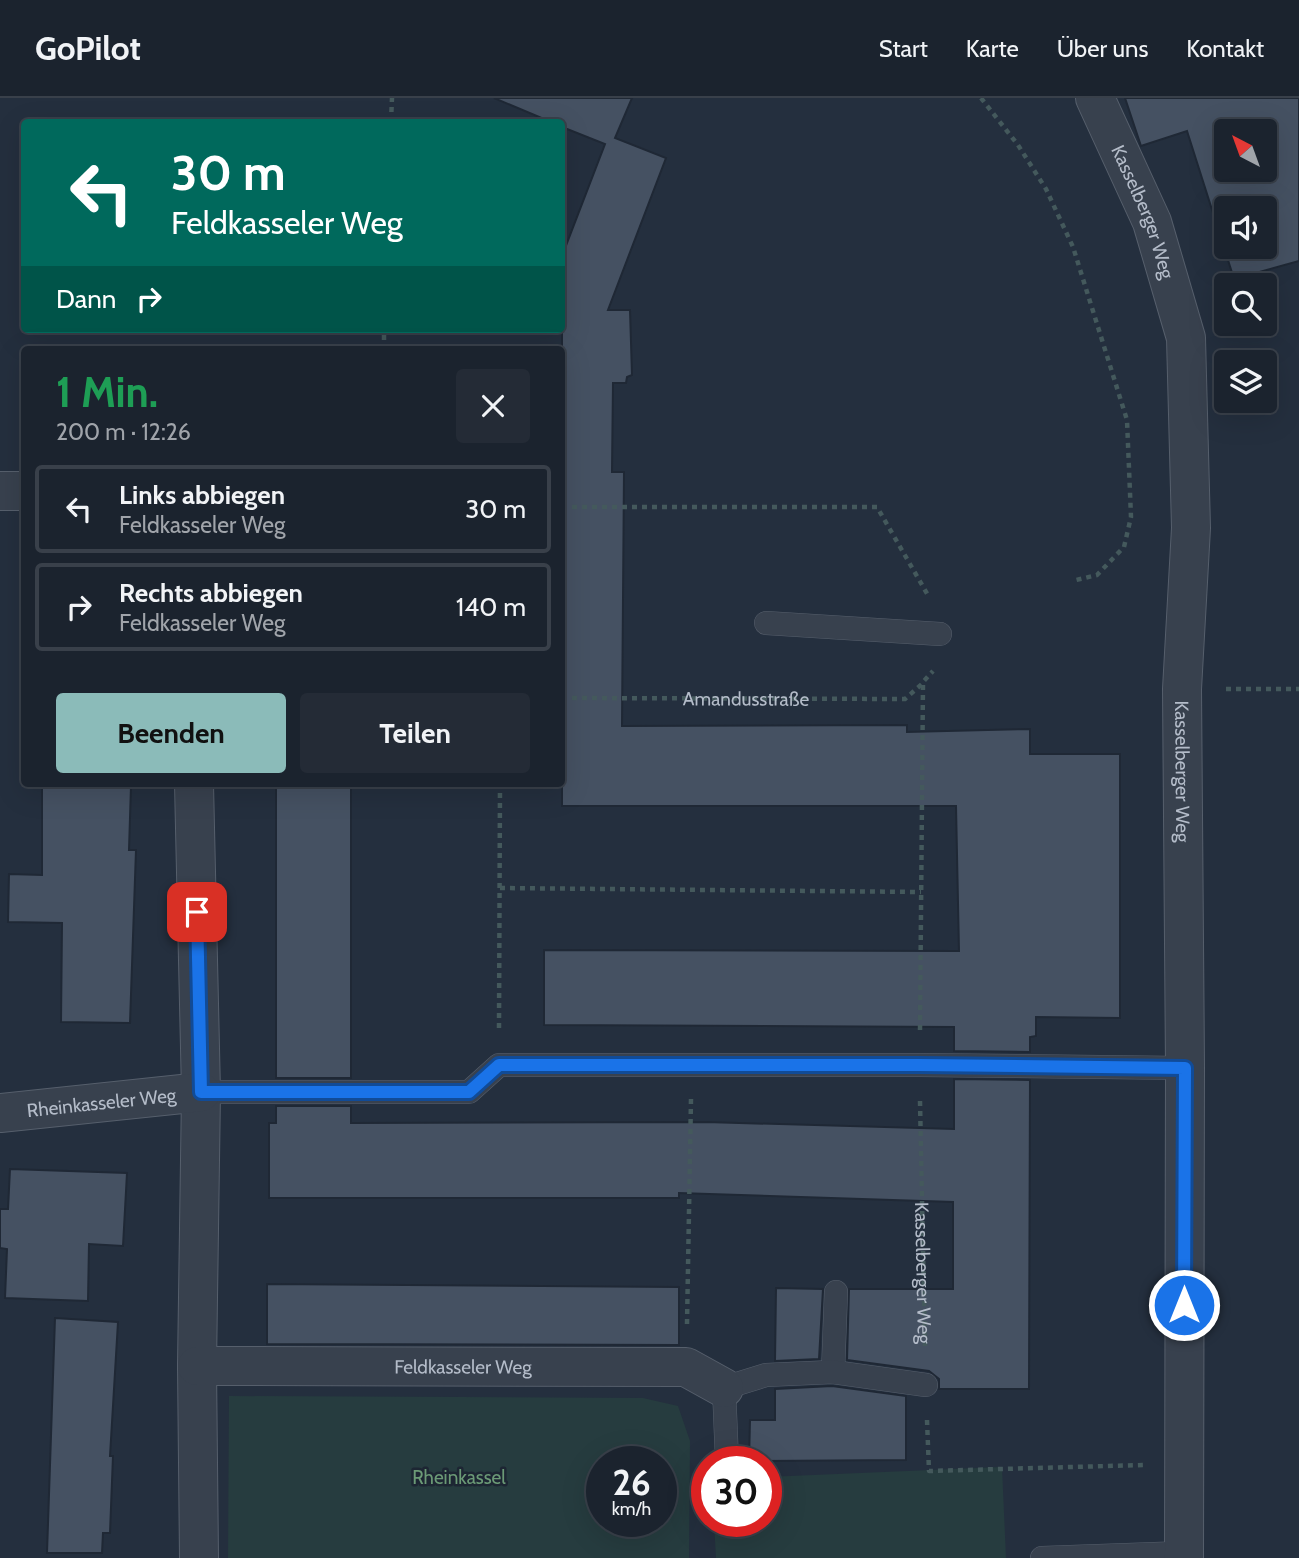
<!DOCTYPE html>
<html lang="de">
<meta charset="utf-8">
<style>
body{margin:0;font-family:Cabin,sans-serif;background:#242b36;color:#f1f3f6;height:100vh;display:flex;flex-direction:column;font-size:26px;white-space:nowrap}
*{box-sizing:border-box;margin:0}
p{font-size:23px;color:#a0a4aa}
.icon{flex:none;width:38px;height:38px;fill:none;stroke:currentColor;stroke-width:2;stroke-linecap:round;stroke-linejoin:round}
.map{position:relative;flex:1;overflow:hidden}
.side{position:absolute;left:21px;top:248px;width:544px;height:441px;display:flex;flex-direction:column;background:#1b232e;border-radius:7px;box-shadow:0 7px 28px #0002,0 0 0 2px #39404a}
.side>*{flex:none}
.top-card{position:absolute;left:21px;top:21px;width:544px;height:214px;border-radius:7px;box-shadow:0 7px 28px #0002,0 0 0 2px #39404a;background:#00695c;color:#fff;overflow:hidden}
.needle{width:46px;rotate:319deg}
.tools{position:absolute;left:1214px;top:21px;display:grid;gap:14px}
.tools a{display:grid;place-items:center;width:63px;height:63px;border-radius:7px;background:#1b232e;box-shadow:0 7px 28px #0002,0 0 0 2px #39404a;font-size:35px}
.speed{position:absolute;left:586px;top:1348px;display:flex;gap:14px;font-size:35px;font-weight:700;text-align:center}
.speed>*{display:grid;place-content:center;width:91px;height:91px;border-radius:50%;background:#1b232e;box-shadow:0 7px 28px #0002,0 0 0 2px #39404a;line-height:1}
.speed small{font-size:18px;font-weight:400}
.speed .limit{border:10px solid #d22;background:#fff;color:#111}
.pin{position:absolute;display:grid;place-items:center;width:60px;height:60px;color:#fff;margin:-30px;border-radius:14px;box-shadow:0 4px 10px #0006}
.me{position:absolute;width:77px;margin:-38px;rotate:0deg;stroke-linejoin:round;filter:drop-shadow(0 0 5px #0008)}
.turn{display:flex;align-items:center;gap:24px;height:147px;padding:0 35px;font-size:32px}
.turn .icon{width:91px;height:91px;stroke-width:2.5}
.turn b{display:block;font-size:49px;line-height:60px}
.then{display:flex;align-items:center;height:66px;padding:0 35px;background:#0003;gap:14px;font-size:26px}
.round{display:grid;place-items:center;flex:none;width:74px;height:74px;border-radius:7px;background:#242b36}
.head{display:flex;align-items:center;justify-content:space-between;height:119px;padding:0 35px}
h1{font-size:42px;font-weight:800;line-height:52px;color:#1e9e55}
.action{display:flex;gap:14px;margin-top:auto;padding:14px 35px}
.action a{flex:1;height:80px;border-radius:7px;background:#8bbbb9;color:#111;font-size:28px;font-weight:800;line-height:80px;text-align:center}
.action a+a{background:#242b36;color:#f1f3f6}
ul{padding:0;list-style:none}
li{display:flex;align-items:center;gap:21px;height:88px;margin:0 14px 10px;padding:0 21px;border:4px solid #39404a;border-radius:7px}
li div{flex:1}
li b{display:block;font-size:26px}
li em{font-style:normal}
header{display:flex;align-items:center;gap:42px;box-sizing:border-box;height:98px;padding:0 35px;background:#1b232e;border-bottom:2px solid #39404a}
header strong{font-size:33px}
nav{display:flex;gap:38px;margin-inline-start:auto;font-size:24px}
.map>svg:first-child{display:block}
.green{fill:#263c3f;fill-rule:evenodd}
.building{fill:#455162;stroke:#1f2835;stroke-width:2;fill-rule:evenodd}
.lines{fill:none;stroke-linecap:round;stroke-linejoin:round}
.service-casing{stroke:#565f6c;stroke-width:24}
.minor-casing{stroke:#565f6c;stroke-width:40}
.path{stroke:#44595c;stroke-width:4.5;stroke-dasharray:5 5;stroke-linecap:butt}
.service{stroke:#38414e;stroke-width:23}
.minor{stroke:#38414e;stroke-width:38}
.route-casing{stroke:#114b97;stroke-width:18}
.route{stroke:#1a73e8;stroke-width:12}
.labels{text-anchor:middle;stroke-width:5;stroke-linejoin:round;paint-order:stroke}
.street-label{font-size:19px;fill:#b4bcc9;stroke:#1d2633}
.park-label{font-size:19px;fill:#6b9a76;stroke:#1d2633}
</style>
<header>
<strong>GoPilot</strong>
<nav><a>Start</a><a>Karte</a><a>Über uns</a><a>Kontakt</a></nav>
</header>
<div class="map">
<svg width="1299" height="1460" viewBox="0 0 1299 1460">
<rect width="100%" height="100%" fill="#242f3e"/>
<!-- green -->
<g class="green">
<path d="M 229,1298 L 643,1300 L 678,1308 L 690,1343 L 689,1460 L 228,1460 ZM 602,1363 L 662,1363 L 662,1423 L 602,1423 Z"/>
<polygon points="1002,1369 1006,1460 716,1460 714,1423 766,1423 767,1379"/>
</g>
<!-- building -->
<g class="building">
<polygon points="494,0 632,0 615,40 666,60 608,212 630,212 632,277 627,279 626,285 613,285 612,374 624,374 622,628 907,627 907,634 1030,631 1030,656 1120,656 1120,920 1036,919 1036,938 1030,939 1030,954 954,953 954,929 544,927 544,852 959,853 956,708 562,708 562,158 605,46 562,29 562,24 551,24"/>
<path d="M 1125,0 L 1299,0 L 1299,163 L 1234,181 L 1187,33 L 1141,48 ZM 1227,33 L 1265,33 L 1265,72 L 1227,72 ZM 1227,110 L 1265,110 L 1265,149 L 1227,149 Z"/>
<polygon points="42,686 131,688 129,752 136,752 130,925 61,924 62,825 8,824 9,776 42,777"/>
<rect x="276" y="686" width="75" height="294"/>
<polygon points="954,981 1030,982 1029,1291 939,1291 939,1281 929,1273 847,1262 849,1191 953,1191 953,1104 679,1095 679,1100 269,1100 269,1025 276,1025 276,1008 351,1008 351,1025 706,1024 954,1031"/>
<polygon points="10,1071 127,1075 123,1148 89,1146 88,1203 5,1200 7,1151 0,1150 0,1111 8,1111"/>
<polygon points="267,1186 679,1189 679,1247 267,1246"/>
<polygon points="776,1190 823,1191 819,1261 775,1263"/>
<polygon points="55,1220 118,1224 110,1358 113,1358 110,1435 103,1435 102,1455 47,1455"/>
<polygon points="832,1288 906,1298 906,1362 749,1363 750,1322 775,1322 775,1291"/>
</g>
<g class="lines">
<!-- service casing -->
<g class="service-casing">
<g id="service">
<polyline points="766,525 940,536"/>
<polyline points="201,994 469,994 499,967 919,967 1185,970"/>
<polyline points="833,1274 836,1194"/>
<polyline points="727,1363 724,1290 766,1277 833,1274 926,1287"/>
<polyline points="1042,1460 1183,1455"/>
</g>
</g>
<!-- minor casing -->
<g class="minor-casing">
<g id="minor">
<path id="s3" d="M 1095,0 L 1152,124 L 1186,240 L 1191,430 L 1182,591 L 1185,970 L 1184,1460"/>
<polyline points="0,393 24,393"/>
<polyline points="194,686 201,994 197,1268 199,1460"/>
<path id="s4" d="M 0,1015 L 201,994"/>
<path id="s5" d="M 197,1268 L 686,1269 L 724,1290"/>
</g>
</g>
<!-- path -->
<g class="path">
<polyline points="981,0 1018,47 1046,91 1073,149 1127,322 1131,419 1124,449 1097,477 1072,483"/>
<polyline points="391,24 392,0"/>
<polyline points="384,252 384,231"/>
<polyline points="562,409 877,409 929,499"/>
<polyline points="1226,591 1299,591"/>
<path id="s1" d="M 562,600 L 905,601 L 923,585"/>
<polyline points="500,790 921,794"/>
<polyline points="499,930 500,686"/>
<polyline points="920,932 923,584 933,573"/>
<path id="s2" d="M 920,1003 L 925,1250"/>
<polyline points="687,1226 691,1001"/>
<polyline points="927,1322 929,1373 1143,1367"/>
</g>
<!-- service -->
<use href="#service" class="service"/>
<!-- minor -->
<use href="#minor" class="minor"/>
</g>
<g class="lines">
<!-- route casing -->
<g class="route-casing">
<polyline id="route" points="197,814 201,994 469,994 499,967 919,967 1185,970 1184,1207"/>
</g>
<!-- route -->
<use href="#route" class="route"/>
</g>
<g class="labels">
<!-- street labels -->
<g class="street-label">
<text dy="7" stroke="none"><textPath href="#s3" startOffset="124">Kasselberger Weg</textPath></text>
<text dy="7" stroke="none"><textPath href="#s1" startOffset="184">Amandusstraße</textPath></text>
<text dy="7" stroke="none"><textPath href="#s3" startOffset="691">Kasselberger Weg</textPath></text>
<text dy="7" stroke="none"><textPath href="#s4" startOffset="102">Rheinkasseler Weg</textPath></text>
<text dy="7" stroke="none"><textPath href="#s2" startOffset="172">Kasselberger Weg</textPath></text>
<text dy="7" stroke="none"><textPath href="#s5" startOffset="266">Feldkasseler Weg</textPath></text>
</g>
<!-- park labels -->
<g class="park-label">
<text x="459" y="1386">Rheinkassel</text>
</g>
</g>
</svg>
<div class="tools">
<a><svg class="needle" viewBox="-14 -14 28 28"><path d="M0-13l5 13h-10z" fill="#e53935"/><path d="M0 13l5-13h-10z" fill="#a0a4aa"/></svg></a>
<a><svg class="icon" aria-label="sound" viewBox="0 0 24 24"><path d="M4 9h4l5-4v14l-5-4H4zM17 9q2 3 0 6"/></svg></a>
<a><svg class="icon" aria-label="search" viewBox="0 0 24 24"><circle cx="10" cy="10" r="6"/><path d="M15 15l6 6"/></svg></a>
<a><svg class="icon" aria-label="layers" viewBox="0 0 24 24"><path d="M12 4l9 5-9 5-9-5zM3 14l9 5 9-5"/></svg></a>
</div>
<div class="speed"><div>26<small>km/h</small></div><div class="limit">30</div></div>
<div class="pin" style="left:197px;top:814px;background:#d93025"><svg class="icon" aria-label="arrive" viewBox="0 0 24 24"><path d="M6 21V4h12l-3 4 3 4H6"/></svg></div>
<svg class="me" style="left:1184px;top:1207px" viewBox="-20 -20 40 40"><circle r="17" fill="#1a73e8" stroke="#fff" stroke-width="3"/><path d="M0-11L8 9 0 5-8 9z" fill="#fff"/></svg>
<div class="top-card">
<div class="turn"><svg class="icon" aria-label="left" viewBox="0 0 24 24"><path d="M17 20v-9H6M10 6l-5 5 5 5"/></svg><div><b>30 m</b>Feldkasseler Weg</div></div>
<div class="then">Dann<svg class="icon" aria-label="right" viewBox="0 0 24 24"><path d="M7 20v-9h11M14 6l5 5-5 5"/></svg></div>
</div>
<section class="side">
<div class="head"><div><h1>1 Min.</h1><p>200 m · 12:26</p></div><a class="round"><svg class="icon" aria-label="close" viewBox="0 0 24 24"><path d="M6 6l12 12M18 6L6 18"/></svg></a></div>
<ul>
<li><svg class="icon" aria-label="left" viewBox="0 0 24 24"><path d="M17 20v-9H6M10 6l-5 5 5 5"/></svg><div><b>Links abbiegen</b><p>Feldkasseler Weg</p></div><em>30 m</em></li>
<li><svg class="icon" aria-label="right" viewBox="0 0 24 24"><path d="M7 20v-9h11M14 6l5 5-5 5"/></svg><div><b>Rechts abbiegen</b><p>Feldkasseler Weg</p></div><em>140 m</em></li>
</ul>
<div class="action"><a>Beenden</a><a>Teilen</a></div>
</section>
</div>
